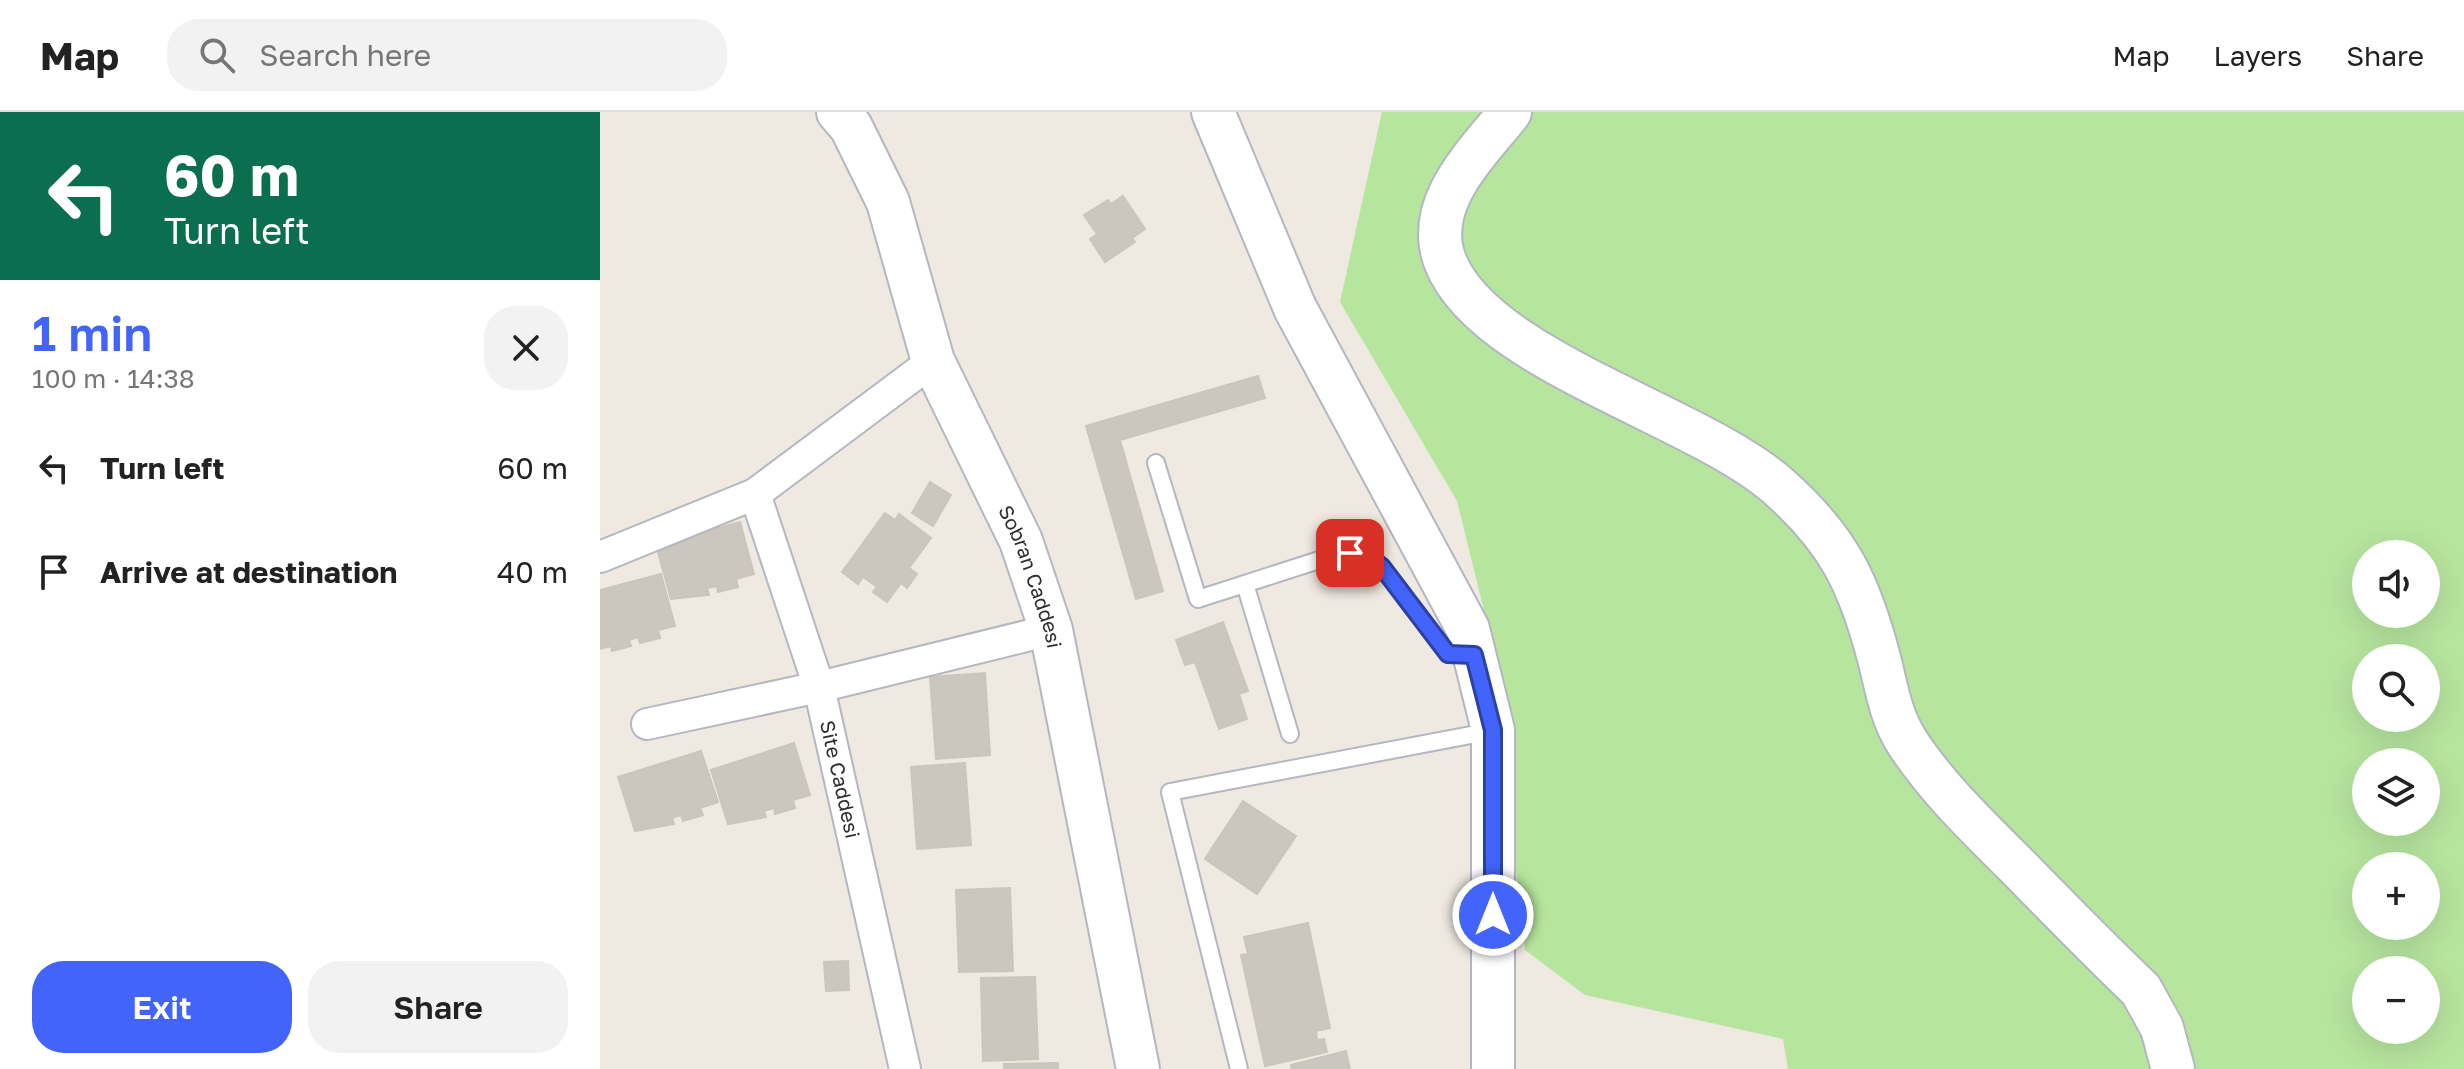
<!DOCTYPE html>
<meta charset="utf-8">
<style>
body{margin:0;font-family:"Golos Text",sans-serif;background:#f2f2f2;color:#222;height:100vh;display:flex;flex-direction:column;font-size:30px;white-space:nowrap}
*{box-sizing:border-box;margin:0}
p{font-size:26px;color:#767676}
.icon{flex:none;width:44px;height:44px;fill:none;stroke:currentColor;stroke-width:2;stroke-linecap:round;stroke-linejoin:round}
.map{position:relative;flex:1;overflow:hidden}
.sheet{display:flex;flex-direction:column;background:#fff;width:600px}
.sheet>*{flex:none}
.hud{background:#0b6e4f;color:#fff;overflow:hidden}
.buttons{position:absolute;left:1752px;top:428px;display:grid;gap:16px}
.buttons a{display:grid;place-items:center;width:88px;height:88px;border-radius:50%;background:#fff;box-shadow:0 8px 32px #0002;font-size:40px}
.pin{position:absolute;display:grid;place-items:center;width:68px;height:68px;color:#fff;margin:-34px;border-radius:16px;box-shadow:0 4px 12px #0006}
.me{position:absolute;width:88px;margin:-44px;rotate:0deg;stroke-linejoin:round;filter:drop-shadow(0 0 6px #0008)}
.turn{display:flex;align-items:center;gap:28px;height:168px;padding:0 32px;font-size:36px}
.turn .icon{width:104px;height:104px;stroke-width:2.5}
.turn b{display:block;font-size:56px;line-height:68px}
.round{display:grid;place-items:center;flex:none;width:84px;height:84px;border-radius:32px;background:#f2f2f2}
.overview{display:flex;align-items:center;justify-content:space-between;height:136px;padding:0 32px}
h1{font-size:48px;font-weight:600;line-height:60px;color:#4264fb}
.primary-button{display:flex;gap:16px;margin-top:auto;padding:16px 32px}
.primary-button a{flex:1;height:92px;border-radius:32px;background:#4264fb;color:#fff;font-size:32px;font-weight:600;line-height:92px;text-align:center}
.primary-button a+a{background:#f2f2f2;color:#222}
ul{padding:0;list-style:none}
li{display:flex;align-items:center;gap:24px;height:104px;padding:0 32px}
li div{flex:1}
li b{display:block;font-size:30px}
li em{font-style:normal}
header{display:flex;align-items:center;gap:48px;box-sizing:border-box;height:112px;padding:0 40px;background:#fff;border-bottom:2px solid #e0e0e0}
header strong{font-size:38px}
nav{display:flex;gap:44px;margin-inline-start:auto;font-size:28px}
.search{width:560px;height:72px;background:#f2f2f2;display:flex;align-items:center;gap:20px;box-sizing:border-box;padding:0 28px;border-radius:32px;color:#767676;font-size:30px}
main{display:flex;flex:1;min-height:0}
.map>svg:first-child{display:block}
.green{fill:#b6e59e;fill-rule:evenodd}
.building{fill:#cbc7bf;stroke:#cbc5ba;stroke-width:2}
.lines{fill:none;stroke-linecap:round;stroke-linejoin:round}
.lane-casing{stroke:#b4b7c1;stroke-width:20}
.street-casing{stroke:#b4b7c1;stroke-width:34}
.secondary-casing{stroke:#b4b7c1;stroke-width:46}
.lane{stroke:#fff;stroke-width:16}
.street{stroke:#fff;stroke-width:30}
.secondary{stroke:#fff;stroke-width:42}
.route-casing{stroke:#2b41a3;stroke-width:20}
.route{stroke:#4264fb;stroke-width:14}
.labels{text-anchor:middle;stroke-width:6;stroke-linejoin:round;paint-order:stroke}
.street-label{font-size:20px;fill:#2e2e2e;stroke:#fff}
</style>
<header>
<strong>Map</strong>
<div class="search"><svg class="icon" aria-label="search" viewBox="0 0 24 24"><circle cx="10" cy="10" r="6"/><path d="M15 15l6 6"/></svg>Search here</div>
<nav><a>Map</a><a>Layers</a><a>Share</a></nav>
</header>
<main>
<section class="sheet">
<div class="hud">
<div class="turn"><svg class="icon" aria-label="left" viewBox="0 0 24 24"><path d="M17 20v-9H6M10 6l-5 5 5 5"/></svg><div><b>60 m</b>Turn left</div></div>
</div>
<div class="overview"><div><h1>1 min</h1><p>100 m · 14:38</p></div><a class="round"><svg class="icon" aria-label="close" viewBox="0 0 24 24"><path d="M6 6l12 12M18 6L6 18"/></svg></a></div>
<ul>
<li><svg class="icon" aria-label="left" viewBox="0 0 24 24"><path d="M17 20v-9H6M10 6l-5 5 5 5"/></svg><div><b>Turn left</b></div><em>60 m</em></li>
<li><svg class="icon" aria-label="arrive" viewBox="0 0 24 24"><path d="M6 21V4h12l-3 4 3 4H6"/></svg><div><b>Arrive at destination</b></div><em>40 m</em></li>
</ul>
<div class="primary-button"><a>Exit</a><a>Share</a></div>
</section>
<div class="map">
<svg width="1864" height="957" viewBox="0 0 1864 957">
<rect width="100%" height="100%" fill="#efe9e1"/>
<!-- green -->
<path class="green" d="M 782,0 L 1864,0 L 1864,957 L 1188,957 L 1183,927 L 985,883 L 925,838 L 890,523 L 857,389 L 740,190 ZM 1766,442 L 1826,442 L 1826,502 L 1766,502 ZM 1766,546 L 1826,546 L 1826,606 L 1766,606 ZM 1766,650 L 1826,650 L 1826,710 L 1766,710 ZM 1766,754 L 1826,754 L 1826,814 L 1766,814 ZM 1766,858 L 1826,858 L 1826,918 L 1766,918 Z"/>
<!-- building -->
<g class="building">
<polygon points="523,84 545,117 532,126 535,130 505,150 490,127 497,122 484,103 508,88 511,92"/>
<polygon points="658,264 665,286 520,328 563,479 536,487 486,314"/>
<polygon points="330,370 351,383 333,414 312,401"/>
<polygon points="285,401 295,408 299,402 331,426 309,456 317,462 307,476 301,471 287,490 273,480 277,475 263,465 258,472 242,460"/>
<polygon points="140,410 154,462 136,467 138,475 118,480 117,474 107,476 109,483 71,487 56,433"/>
<polygon points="61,462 75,514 58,518 60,526 40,531 38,525 29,528 31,534 12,539 11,534 0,537 0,478"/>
<polygon points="623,510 648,579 639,582 647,607 619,617 595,550 585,553 576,528"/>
<polygon points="385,561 390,643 336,647 330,565"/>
<polygon points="194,631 210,683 193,688 195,696 175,702 174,696 164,699 166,705 128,712 111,658"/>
<polygon points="101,639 118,690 100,696 103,703 83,709 81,703 72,706 74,712 35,719 18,665"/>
<polygon points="365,651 371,733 317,737 311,655"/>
<polygon points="643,689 696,724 657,782 605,747"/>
<polygon points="410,776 413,859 359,860 356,778"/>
<polygon points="708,811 730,916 716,919 717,928 724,927 727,940 665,954 641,843 648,842 644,825"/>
<polygon points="248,849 249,878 226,879 224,850"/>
<polygon points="435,865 438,947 383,949 381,866"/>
<polygon points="746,939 750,957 692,957 691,953"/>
<polygon points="458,951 458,957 404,957 404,952"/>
</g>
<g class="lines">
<!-- lane casing -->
<g class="lane-casing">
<g id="lane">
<polyline points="556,351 598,487 741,441 759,442 782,455 848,542 872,543"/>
<polyline points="645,472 690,622"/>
<polyline points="639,957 570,680 892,619"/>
</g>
</g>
<!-- street casing -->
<g class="street-casing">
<g id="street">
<path id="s1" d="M 155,382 L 219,575 L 305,957"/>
<polyline points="0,445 155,382 333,249"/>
<polyline points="47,612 219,575 451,518"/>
</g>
</g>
<!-- secondary casing -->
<g class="secondary-casing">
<g id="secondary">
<path id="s2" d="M 238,0 L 251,15 L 288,90 L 333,249 L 421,429 L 451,518 L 538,957"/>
<polyline points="613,0 695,196 868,517 893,618 893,957"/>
<path d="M 910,0 C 878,41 823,91 845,149 C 883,248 1096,302 1178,374 C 1239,428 1260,472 1280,550 C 1287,578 1291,605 1307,630 C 1337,676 1377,714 1416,753 C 1457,795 1498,837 1541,878 L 1562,916 L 1573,957"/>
</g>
</g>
<!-- lane -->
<use href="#lane" class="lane"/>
<!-- street -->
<use href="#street" class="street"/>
<!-- secondary -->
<use href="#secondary" class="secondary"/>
</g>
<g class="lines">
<!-- route casing -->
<g class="route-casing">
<polyline id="route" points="750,441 771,446 782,455 848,542 874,543 893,618 893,803"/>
</g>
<!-- route -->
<use href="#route" class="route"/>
</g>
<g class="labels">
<!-- street labels -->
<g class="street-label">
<text dy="7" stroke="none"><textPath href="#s2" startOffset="506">Sobran Caddesi</textPath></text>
<text dy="7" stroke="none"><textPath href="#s1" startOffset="298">Site Caddesi</textPath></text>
</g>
</g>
</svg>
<div class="buttons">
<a><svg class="icon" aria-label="sound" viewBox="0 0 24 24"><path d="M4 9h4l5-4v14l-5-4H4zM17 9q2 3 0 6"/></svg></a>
<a><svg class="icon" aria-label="search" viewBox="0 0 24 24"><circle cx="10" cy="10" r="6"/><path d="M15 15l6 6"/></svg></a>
<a><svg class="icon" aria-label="layers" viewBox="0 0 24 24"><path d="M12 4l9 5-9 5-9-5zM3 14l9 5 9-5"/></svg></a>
<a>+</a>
<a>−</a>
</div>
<div class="pin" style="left:750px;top:441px;background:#d93025"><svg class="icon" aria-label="arrive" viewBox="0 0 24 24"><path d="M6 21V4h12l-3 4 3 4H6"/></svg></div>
<svg class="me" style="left:893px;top:803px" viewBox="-20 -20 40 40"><circle r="17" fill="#4264fb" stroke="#fff" stroke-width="3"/><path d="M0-11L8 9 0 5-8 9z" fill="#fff"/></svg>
</div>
</main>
